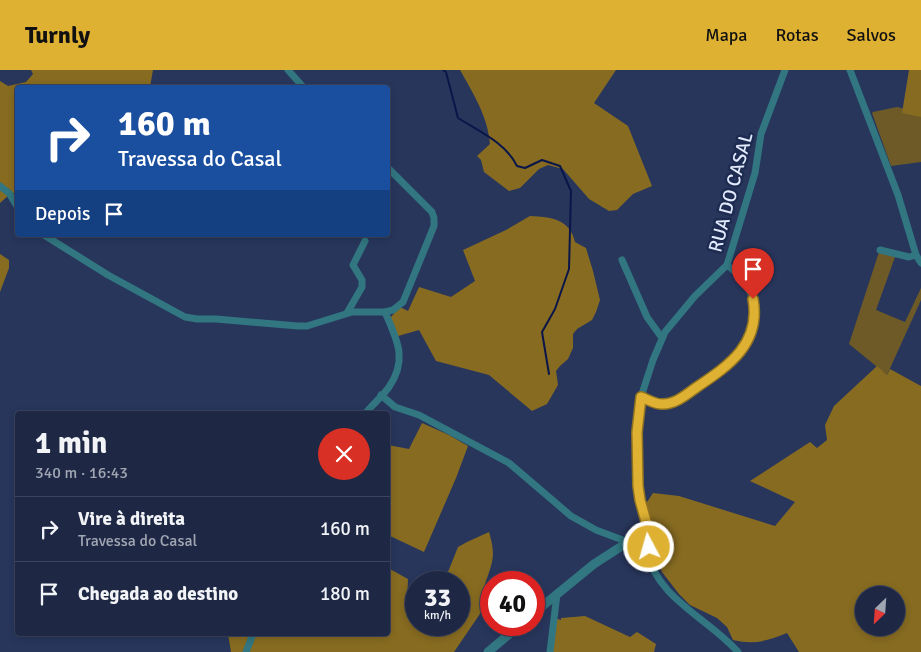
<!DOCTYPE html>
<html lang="pt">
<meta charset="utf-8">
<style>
body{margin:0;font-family:Signika,sans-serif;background:#26304c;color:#f1f3f6;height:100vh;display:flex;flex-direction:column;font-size:19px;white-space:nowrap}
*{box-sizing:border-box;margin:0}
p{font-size:16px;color:#a1a6b3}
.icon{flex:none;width:28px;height:28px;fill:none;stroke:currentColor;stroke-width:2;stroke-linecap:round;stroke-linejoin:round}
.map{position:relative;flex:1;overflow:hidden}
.sheet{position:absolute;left:15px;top:341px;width:375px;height:225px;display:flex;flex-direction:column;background:#1e2845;border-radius:5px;box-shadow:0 2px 8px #0003,0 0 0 1px #3c445e}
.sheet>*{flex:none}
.guide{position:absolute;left:15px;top:15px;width:375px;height:152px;border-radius:5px;box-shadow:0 2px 8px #0003,0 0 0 1px #3c445e;background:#1a4fa0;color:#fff;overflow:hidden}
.needle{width:32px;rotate:205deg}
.buttons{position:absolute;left:855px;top:516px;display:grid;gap:10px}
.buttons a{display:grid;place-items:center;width:50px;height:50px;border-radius:50%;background:#1e2845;box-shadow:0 2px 8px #0003,0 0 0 1px #3c445e;font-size:25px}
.speed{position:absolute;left:405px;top:501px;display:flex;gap:10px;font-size:25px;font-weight:700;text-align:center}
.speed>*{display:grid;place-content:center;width:65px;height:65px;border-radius:50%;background:#1e2845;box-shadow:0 2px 8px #0003,0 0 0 1px #3c445e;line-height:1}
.speed small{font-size:12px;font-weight:400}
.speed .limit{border:8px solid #d22;background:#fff;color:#111}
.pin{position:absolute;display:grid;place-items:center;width:42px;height:42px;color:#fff;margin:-51px -21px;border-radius:50% 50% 50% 0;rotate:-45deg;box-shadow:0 0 5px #0007}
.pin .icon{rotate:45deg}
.me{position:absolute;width:55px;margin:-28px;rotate:354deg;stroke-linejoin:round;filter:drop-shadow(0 0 4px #0008)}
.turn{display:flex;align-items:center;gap:18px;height:105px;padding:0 20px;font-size:22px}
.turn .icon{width:65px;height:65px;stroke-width:2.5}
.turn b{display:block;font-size:35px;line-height:42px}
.then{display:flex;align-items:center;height:48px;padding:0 20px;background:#0003;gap:10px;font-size:19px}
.round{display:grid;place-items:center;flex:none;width:52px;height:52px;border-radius:26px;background:#26304c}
.headline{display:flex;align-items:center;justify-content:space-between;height:85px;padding:0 20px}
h1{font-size:30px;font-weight:700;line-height:38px}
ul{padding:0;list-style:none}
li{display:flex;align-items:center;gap:15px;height:65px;padding:0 20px;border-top:1px solid #3c445e}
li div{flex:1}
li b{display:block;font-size:19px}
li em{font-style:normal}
header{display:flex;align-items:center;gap:30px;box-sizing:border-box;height:70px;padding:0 25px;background:#deb133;color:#111}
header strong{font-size:24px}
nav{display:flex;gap:28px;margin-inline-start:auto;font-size:18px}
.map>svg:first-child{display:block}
.green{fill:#6e5a27}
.forest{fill:#876b21;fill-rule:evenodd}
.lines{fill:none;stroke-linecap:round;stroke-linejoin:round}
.stream{stroke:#0a164a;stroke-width:2}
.minor{stroke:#317680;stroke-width:7}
.tertiary{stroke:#317680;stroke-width:9}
.route-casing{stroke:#907321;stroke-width:12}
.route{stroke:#deb133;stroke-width:9}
.labels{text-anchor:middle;stroke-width:5;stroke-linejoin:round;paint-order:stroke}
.street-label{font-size:19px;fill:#e2eafd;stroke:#1e2b51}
</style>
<header>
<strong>Turnly</strong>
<nav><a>Mapa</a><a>Rotas</a><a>Salvos</a></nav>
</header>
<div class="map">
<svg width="921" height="582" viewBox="0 0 921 582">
<rect width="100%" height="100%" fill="#28365c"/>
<!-- green -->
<g class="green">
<polygon points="897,37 921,43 921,92 891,96 872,43 873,42"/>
<polygon points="879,182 895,187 876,240 905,252 921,218 921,230 887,305 849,274"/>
</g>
<!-- forest -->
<g class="forest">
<polygon points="31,0 153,0 150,17 18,18 17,122 10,124 0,133 0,11 8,16 26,12 33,4"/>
<path d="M 460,0 L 616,0 L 594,33 L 628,56 L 652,116 L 633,124 L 617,140 L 609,141 L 589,129 L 563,99 L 548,95 L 539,99 L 520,118 L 509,121 L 484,102 L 481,90 L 477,86 L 490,74 C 488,47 473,23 460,0 Z"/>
<polygon points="909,0 921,0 921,47 902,43"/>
<path d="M 530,146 C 551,147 570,149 575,172 L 586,178 L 593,201 L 600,230 L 596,242 L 592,250 L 577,259 L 573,264 L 573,278 L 568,289 L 560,296 L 556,301 L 558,315 L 547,334 L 532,341 L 489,305 L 436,291 L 419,260 L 398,266 L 390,248 L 400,237 L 408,241 L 419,217 L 451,227 L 475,211 L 463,180 L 506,160 Z"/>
<polygon points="0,184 9,190 9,198 0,222"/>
<path d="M 877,296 L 887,305 L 890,299 L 921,316 L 921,582 L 799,582 L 787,563 C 766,571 755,575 733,570 L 727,557 L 717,548 L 690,535 L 679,524 L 662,502 L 658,493 L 646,440 L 647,432 L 653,423 L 679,426 L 775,456 L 795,432 L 750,411 L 810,372 L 817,378 L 827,370 L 825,355 L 834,336 ZM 864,525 L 896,525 L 896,558 L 864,558 Z"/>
<polygon points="422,353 449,365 468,376 456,408 424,482 388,465 388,375 409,379"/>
<path d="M 489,462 C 496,486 493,491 485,514 L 490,525 L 488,532 L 454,582 L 231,582 L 228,564 L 388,564 L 388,498 L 408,509 L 407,533 L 416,538 L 416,555 L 459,555 L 459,512 L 444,512 L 458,477 L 467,472 Z"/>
<polygon points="585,546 630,567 637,562 656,574 654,582 550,582 554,548 561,550 561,548"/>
</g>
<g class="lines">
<!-- stream -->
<path class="stream" d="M 443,0 L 446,2 L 458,48 C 479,61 506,73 517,96 L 525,98 L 542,90 L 560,96 L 571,121 L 569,199 L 555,239 L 542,262 L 549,304"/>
<!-- minor -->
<g class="minor">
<polyline points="288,0 304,18"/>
<polyline points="850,0 898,125 916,185 921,193"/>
<polyline points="0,116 9,123 18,138"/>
<polyline points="44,165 108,205 185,247 197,249 216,249 298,256 307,256 352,242 385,242 393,240 403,232 434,156 434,148 432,142 388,98"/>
<polyline points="880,180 909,187 916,185"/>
<polyline points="622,190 647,247 662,268"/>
<polyline points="347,243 362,217 362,210 353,195 365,171"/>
<polyline points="381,325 395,337 419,345 509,393 571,446 596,460 628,472"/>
<path d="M 641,327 C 647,329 656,334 663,334 C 676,335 689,323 700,316 C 712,307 726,299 736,288 C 741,282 745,275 748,268 C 762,238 752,214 727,195"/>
<path d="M 365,344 C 372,335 382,327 389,317 C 408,289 397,270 385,242"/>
<polyline points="646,467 647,455 640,430 638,415 637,361 641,327 653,290 665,262 695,226 727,195 755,103 761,64 785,0"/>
<path d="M 646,480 C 658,530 707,547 738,582"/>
<polyline points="246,582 253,564"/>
<polyline points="550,582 557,524"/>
</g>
<!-- tertiary -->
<g class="tertiary">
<circle cx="641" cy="473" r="8"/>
<polyline points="534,543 594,494 628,472 633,472"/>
<polyline points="488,582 520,555"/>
</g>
</g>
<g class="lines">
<!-- route casing -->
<g class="route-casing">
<path id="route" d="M 649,477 L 649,471 L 646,467 L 647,455 L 640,430 L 638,416 L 637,362 L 641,327 C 647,329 656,335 663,334 C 676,334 687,324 697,317 C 730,295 761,273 753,229"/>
</g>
<!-- route -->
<use href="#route" class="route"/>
</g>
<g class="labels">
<!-- street labels -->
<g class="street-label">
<text transform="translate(730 122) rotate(-75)" y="7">RUA DO CASAL</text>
</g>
</g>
</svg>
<div class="buttons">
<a><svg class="needle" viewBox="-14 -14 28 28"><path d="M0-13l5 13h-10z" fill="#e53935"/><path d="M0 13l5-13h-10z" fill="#a1a6b3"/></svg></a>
</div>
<div class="speed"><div>33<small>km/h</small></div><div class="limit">40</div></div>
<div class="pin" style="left:753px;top:229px;background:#d93025"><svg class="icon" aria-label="arrive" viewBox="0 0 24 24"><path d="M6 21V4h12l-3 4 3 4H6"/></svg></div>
<svg class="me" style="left:649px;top:477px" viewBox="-20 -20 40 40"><circle r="17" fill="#deb133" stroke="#fff" stroke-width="3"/><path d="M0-11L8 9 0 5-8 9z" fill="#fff"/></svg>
<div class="guide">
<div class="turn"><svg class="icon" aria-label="right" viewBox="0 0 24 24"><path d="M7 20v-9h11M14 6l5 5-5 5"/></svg><div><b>160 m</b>Travessa do Casal</div></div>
<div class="then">Depois<svg class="icon" aria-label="arrive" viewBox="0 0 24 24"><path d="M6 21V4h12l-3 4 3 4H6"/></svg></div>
</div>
<section class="sheet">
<div class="headline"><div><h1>1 min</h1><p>340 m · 16:43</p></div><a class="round" style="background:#d93025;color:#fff"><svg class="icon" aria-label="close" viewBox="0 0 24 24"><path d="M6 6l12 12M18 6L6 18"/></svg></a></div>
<ul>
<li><svg class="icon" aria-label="right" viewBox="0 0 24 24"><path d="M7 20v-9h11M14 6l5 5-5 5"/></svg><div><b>Vire à direita</b><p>Travessa do Casal</p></div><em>160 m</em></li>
<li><svg class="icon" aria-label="arrive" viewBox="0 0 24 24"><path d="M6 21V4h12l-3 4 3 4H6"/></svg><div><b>Chegada ao destino</b></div><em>180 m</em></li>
</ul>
</section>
</div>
